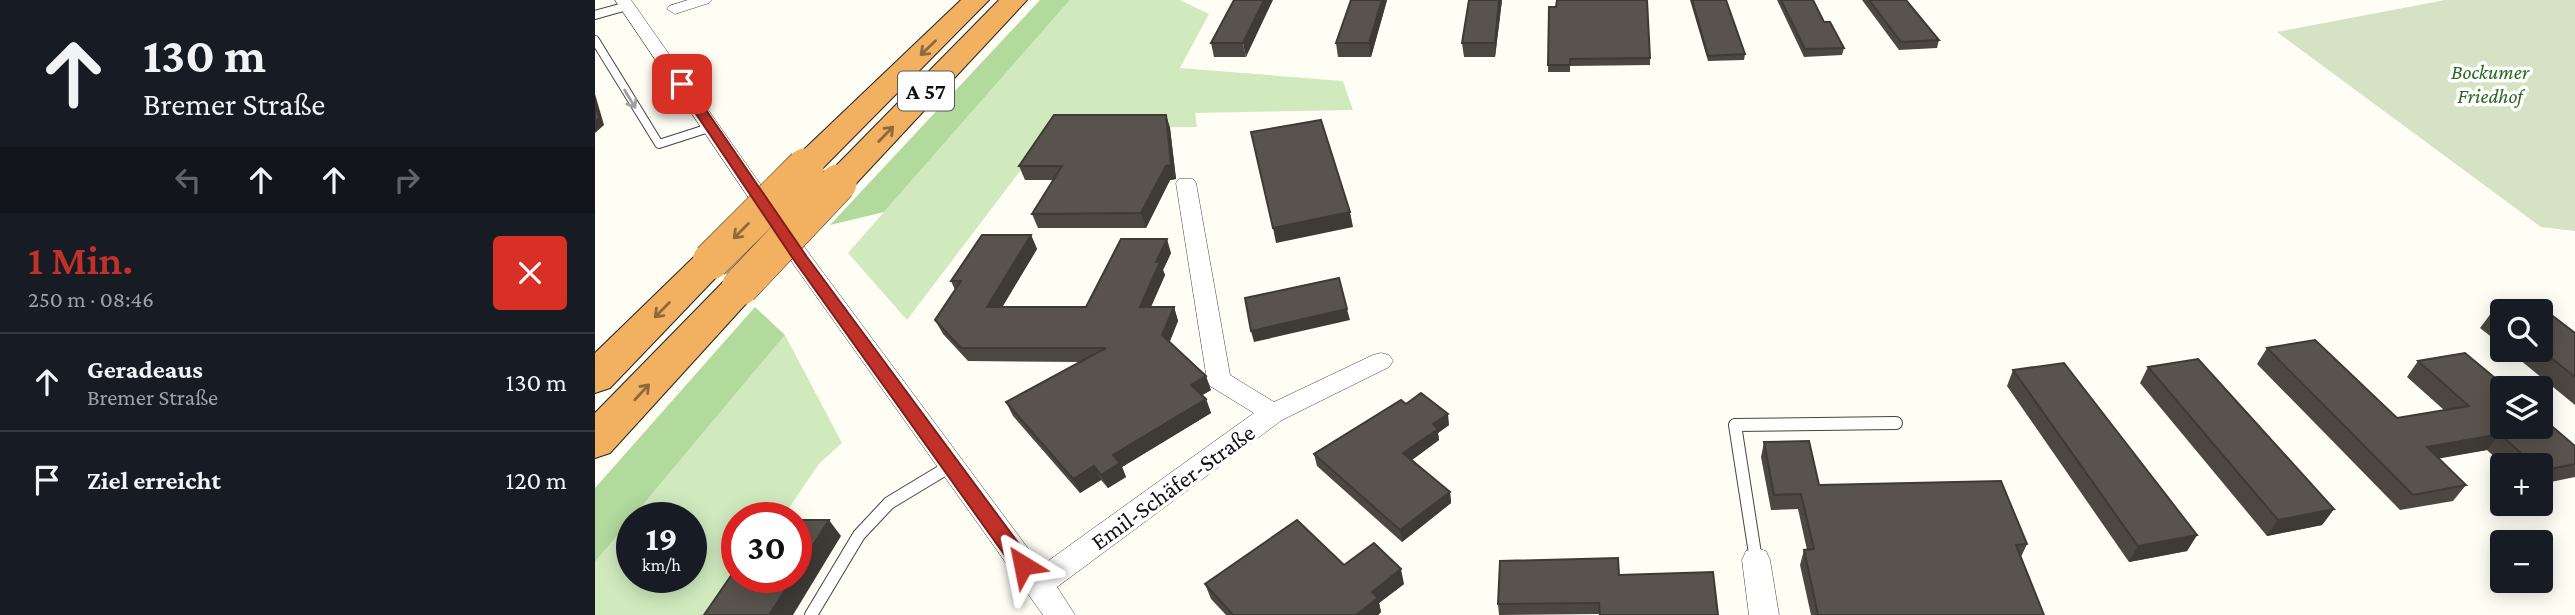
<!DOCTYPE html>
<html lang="de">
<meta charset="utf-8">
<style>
body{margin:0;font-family:"Crimson Pro",serif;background:#20242c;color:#f1f3f6;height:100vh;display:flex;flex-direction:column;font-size:26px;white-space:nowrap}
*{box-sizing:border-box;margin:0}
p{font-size:23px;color:#9ea1a6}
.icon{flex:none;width:38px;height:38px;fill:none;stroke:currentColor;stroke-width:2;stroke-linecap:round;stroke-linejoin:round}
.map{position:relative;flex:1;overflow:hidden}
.sheet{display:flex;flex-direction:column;background:#171b24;width:595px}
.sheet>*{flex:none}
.banner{background:#171b24;color:#f1f3f6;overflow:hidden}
.fabs{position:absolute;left:1895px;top:299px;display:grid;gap:14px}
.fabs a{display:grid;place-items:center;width:63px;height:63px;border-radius:7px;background:#171b24;box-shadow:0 4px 18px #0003;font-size:35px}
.speed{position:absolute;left:21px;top:502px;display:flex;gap:14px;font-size:35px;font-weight:700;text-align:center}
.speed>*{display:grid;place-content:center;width:91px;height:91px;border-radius:50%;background:#171b24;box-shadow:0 4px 18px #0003;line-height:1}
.speed small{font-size:18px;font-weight:400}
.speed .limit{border:10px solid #d22;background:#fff;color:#111}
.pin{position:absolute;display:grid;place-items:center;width:60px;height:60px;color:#fff;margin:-30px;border-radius:14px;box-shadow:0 4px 10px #0006}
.me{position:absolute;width:77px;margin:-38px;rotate:325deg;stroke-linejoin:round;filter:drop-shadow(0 0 5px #0008)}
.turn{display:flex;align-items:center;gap:24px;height:147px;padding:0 28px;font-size:32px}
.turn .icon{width:91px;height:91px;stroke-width:2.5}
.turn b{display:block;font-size:49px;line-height:60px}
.lanes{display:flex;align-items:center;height:66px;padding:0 28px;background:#0003;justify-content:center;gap:35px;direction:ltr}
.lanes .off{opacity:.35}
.round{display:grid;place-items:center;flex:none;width:74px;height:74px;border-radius:7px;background:#20242c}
.summary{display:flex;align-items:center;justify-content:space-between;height:119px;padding:0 28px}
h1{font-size:42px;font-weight:600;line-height:52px;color:#c03129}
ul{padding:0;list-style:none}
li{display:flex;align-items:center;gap:21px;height:98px;padding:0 28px;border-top:2px solid #363941}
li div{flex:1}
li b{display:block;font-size:26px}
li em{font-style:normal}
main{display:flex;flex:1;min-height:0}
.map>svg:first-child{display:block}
.green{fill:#d0eabe;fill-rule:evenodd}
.forest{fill:#b2da9d}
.cemetery{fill:#d5e2c4}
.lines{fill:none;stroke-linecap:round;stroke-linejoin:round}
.service-far1-casing{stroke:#444;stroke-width:10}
.service-casing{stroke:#444;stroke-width:14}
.minor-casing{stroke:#444;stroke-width:1}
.motorway-casing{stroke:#222;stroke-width:2}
.service-far1{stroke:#fff;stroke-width:8}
.service{stroke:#fff;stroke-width:12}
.minor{fill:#fff;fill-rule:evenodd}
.motorway{fill:#f2b160;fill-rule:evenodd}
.motorway-bridge-casing{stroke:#222;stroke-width:38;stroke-linecap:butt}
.motorway-bridge{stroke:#f2b160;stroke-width:37}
.wall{fill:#4d4742}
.shaded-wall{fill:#3e3a36}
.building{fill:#59534d;stroke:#3e3a36;stroke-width:2}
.oneway{stroke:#8d693c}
.oneway2{stroke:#a0a0a0}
.route{fill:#c03129;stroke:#7d201b;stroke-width:2}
.labels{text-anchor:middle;stroke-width:7;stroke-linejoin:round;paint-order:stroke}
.far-park-label{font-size:21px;font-style:italic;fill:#286921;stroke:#fff}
.shield{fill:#fff;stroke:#585858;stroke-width:2}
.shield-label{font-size:23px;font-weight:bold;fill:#111}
.street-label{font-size:24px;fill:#111;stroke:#fff}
</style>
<main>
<section class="sheet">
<div class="banner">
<div class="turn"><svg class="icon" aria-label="ahead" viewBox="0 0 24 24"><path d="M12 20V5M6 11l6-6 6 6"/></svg><div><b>130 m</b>Bremer Straße</div></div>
<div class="lanes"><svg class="icon off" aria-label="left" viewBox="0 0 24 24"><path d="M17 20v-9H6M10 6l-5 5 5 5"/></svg><svg class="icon" aria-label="ahead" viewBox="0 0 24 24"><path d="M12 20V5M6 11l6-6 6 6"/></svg><svg class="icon" aria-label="ahead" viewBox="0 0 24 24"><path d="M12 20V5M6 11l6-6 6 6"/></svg><svg class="icon off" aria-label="right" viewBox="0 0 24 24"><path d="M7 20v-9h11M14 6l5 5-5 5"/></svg></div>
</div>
<div class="summary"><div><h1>1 Min.</h1><p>250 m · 08:46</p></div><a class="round" style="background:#d93025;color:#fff"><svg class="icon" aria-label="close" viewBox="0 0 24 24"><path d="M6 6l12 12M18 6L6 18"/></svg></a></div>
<ul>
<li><svg class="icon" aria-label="ahead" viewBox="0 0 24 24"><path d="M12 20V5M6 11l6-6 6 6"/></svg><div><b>Geradeaus</b><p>Bremer Straße</p></div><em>130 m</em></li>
<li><svg class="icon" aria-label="arrive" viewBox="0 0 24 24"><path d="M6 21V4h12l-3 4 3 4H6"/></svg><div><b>Ziel erreicht</b></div><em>120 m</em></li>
</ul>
</section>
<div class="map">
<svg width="1980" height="615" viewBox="0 0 1980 615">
<rect width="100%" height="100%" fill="#fffef5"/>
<!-- green -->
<g class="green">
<polygon points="475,0 585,0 614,14 585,68 748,81 758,110 600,113 602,127 457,129 312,320 253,253"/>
<path d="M 190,335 L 247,443 L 224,464 L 187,518 L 142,518 L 142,578 L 122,615 L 0,615 L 0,562 ZM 37,518 L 96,518 L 96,578 L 37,578 Z"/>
</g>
<!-- forest -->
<g class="forest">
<polygon points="445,0 475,0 289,212 235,225"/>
<polygon points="160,307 190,335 0,562 0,488"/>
</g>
<!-- cemetery -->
<polygon class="cemetery" points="1850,0 1980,0 1980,231 1946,227 1682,32"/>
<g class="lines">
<!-- service-far1 casing -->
<g class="service-far1-casing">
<g id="service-far1">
<polyline points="0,15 32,6"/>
<polyline points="0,40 64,144 117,127"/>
</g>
</g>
<!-- service casing -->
<g class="service-casing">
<g id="service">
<polyline points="1161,560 1140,425 1301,423"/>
<polyline points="216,615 264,535 294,503 357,465"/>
</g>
</g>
<!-- minor casing -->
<g class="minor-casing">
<g id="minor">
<polygon points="20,0 36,0 215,255 446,566 659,413 615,386 612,380 581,183 584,179 598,179 601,183 635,375 679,402 778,355 786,353 794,355 798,361 794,367 687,420 462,587 480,615 448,615 199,265"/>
<polygon points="93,0 117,0 114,3 80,14 72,9 74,6"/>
<polygon points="1161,548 1171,551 1175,560 1184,615 1154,615 1147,560 1151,551"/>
</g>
</g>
<!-- motorway casing -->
<g class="motorway-casing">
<g id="motorway">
<polygon points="366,0 394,0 222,174 210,177 198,174 194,167 198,160"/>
<polygon points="404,0 432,0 255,190 243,193 231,190 226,183 231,176"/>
<polygon points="116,249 129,253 134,261 129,269 15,388 0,393 0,353 103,253"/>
<polygon points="145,275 158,278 164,287 158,296 15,453 0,458 0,413 132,278"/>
</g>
</g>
<!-- service-far1 -->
<use href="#service-far1" class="service-far1"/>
<!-- service -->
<use href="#service" class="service"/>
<!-- minor -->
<use href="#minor" class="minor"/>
<!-- motorway -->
<use href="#motorway" class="motorway"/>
<!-- motorway-bridge casing -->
<g class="motorway-bridge-casing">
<g id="motorway-bridge">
<polyline points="116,261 210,167"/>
<polyline points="145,287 243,183"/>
</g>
</g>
<!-- motorway-bridge -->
<use href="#motorway-bridge" class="motorway-bridge"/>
</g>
<!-- wall -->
<g class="wall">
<polygon points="639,0 651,57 619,57 616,43"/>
<polygon points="792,0 776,57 743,57 741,43"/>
<polygon points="907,0 900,57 869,57 867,43"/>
<polygon points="1095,0 1131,0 1150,54 1149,60 1113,61"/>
<polygon points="1182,0 1218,0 1229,22 1249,48 1247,55 1209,57"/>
<polygon points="1267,0 1311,0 1344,40 1342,48 1304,50"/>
<polygon points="954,7 1055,58 1055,65 975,66 975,72 953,72"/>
<polygon points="571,115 575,128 581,179 575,180 551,228 443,228 437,214 458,180 430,180 424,166"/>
<polygon points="436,235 442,249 407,307 491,307 576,253 568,270 570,275 556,307 579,307 583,321 574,342 616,390 607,395 611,399 616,413 527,467 531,477 513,488 506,480 485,493 418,416 411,402 486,362 373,361 348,334 340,320 360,290 356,281"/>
<polygon points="1942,304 1980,333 1980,405 1913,350 1946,350 1946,312 1908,312 1908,346 1885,328 1897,312"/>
<polygon points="1672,348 1802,418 1849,410 1812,377 1823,361 1980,446 1980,477 1946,484 1946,466 1909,466 1892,450 1843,458 1871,485 1858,501 1805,510 1662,364"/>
<polygon points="1553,367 1739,509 1727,525 1672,536 1545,383"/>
<polygon points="1418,370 1602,535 1592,551 1534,562 1412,386"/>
<polygon points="811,404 854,425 843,433 844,440 817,460 855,492 856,503 807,542 722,466 719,454"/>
<polygon points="1169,442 1224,485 1432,544 1426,557 1449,615 1216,615 1205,565 1209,550 1212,550 1203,509 1176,510 1166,457"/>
<polygon points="749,565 809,584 784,603 786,612 783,615 631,615 616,599 610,584"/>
<polygon points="1024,575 1123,615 1004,615 1004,614 904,615 903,604"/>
</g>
<!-- shaded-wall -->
<g class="shaded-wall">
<polygon points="669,0 678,0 651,57 648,43"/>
<polygon points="787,0 792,0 776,57 774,43"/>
<polygon points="904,0 907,0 900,57 900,43"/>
<polygon points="0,94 9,125 0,133"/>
<polygon points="571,115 575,128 581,179 575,180 551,228 546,213"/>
<polygon points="755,212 758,227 681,243 678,228"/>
<polygon points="436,235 442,249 399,321 392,307"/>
<polygon points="572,239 576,253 568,270 570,275 550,320 545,307 561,262"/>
<polygon points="579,307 583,321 572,349 567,335"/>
<polygon points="752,309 755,320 659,342 656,331"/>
<polygon points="611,376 616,390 601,399 596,385"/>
<polygon points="611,399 616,413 527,467 531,477 513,488 506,475 518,455"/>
<polygon points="853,414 854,425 843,433 844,440 810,465 808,453 838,424"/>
<polygon points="1905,434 1892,450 1819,463 1832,447"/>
<polygon points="499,466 506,480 485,493 478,479"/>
<polygon points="855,492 856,503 807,542 805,530"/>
<polygon points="1739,509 1727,525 1672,536 1683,520"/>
<polygon points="234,520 246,536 198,615 174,615 198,578 201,578 201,572"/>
<polygon points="1602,535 1592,551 1534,562 1543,546"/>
<polygon points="806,569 809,584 784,603 786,612 783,615 761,615 777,592"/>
</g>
<!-- building -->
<g class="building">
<polygon points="639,0 669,0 648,43 616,43"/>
<polygon points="756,0 787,0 774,43 741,43"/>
<polygon points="874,0 904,0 900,43 867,43"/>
<polygon points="962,0 1052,0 1055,58 975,59 975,65 953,65 954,7 961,7"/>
<polygon points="1097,0 1131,0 1150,54 1113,56"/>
<polygon points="1186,0 1218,0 1229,22 1235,22 1249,48 1210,49"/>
<polygon points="1274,0 1311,0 1344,40 1306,42"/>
<polygon points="0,104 4,118 0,122"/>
<polygon points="459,115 571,115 576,165 571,166 546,213 437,214 467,166 424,166"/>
<polygon points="726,120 755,212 678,228 656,132"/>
<polygon points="387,235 436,235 392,307 491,307 526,239 572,239 561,262 565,262 545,307 579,307 567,335 611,376 596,385 611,399 518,455 525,463 506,475 499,466 478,479 411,402 511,348 366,348 340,320 366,281 356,281"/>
<polygon points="744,278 752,309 656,331 650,298"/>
<polygon points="1942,304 1980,333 1980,377 1946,350 1946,312 1908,312 1908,320 1897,312"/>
<polygon points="1720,340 1802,418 1874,406 1823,361 1870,353 1912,388 1908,388 1908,427 1946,427 1946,417 1980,446 1980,464 1946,471 1946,466 1940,466 1905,434 1832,447 1871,485 1818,495 1672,348"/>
<polygon points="1603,359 1739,509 1683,520 1553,367"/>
<polygon points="1469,363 1602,535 1543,546 1418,370"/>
<polygon points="826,393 853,414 838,424 843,429 808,453 855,492 805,530 719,454 806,400 811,404"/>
<polygon points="1214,441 1224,485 1406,481 1432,544 1421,545 1449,615 1223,615 1209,550 1219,549 1206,494 1179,495 1169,442"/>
<polygon points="201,520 234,520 201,572"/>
<polygon points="702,520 749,565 779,543 806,569 777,592 783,598 761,615 638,615 610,584"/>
<polygon points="1023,558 1024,575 1118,572 1123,615 1005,615 1004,603 903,604 905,561"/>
<polygon points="142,567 142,578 198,578 174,615 109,615"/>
</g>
<!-- one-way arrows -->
<defs><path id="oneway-shaft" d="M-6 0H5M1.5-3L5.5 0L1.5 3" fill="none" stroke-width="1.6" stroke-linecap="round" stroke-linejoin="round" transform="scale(1.75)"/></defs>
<g class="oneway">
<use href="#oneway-shaft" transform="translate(333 48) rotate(136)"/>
<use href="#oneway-shaft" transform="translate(291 134) rotate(-46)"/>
<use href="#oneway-shaft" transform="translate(146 231) rotate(135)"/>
<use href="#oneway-shaft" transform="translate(67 310) rotate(135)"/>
<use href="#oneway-shaft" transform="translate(47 392) rotate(-47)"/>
</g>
<use class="oneway2" href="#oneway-shaft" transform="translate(35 99) rotate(59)"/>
<!-- route -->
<polygon class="route" points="87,80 91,81 212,257 435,559 438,565 435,571 428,573 421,571 201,263 81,84"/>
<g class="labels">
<!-- far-park labels -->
<g class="far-park-label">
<text x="1895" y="79">Bockumer<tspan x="1895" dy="24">Friedhof</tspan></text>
</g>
<!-- shield labels -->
<rect class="shield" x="303" y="71.5" width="56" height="39" rx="5"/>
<g class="shield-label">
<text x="331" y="99">A 57</text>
</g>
<!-- street labels -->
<g class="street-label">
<text transform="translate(578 487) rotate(-36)" y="8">Emil-Schäfer-Straße</text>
</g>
</g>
</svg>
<div class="fabs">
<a><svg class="icon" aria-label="search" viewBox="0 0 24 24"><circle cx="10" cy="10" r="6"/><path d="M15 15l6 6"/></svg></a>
<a><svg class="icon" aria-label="layers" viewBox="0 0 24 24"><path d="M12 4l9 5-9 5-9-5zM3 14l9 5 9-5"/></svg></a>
<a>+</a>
<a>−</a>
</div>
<div class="speed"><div>19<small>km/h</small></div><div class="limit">30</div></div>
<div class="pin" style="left:87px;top:84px;background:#d93025"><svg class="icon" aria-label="arrive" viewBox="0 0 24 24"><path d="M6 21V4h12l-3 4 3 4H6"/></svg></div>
<svg class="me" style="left:428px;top:565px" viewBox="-20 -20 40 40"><path d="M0-17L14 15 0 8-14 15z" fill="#c03129" stroke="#fff" stroke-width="4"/></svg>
</div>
</main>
